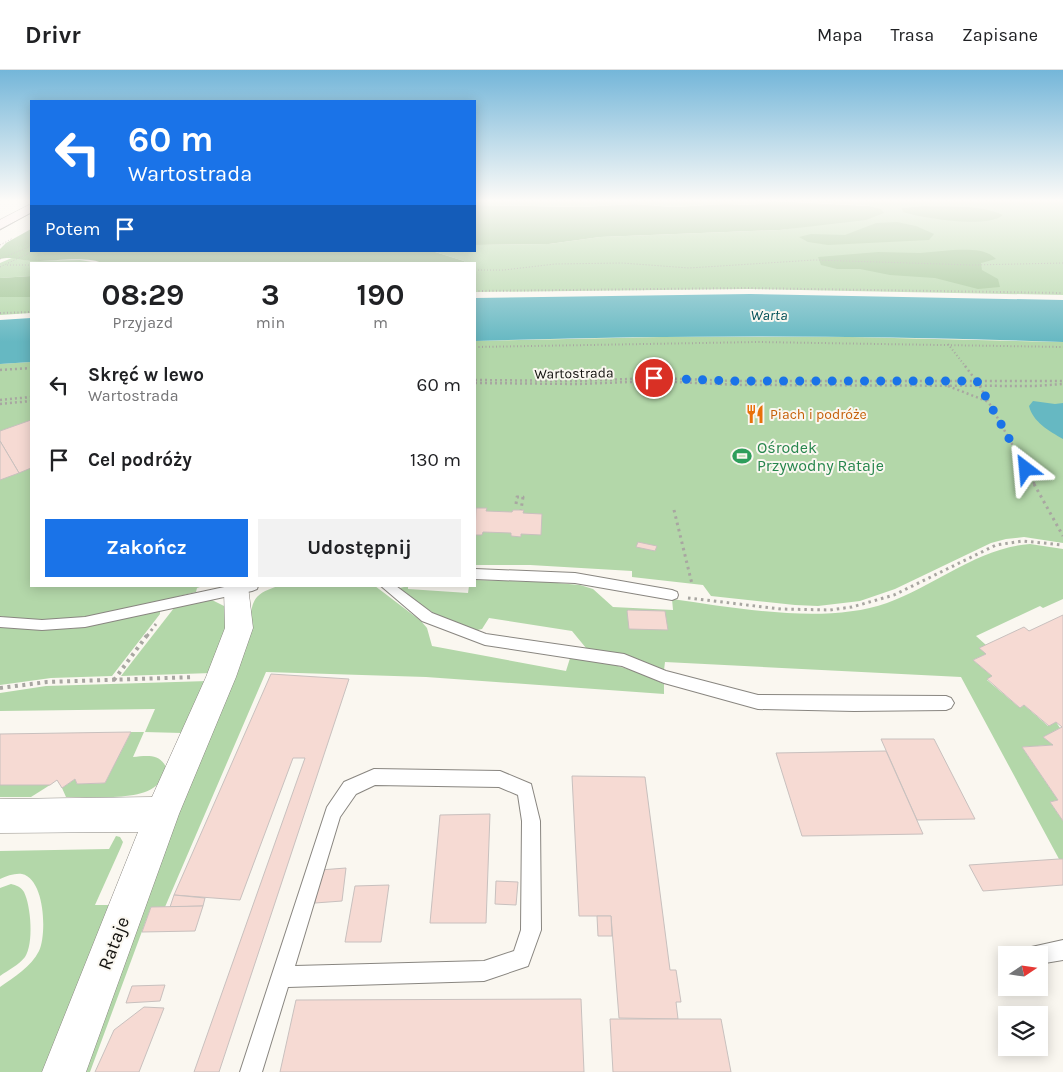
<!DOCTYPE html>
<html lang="pl">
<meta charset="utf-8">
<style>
body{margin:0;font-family:Karla,sans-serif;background:#f2f2f2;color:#202124;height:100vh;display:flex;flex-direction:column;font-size:19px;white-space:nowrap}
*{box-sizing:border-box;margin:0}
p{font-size:16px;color:#757577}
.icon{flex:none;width:28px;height:28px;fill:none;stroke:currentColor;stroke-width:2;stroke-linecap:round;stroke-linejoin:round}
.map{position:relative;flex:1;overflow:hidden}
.sheet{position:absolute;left:30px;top:192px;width:446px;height:325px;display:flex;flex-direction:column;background:#fff;border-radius:0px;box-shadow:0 2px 12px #0003}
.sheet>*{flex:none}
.guide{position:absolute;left:30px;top:30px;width:446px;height:152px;border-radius:0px;box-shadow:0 2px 12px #0003;background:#1a73e8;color:#fff;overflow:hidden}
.needle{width:32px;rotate:77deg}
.controls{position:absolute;left:998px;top:876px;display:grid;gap:10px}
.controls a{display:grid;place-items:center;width:50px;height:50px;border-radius:0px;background:#fff;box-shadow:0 2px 12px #0003;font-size:25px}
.pin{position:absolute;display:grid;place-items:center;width:42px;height:42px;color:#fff;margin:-21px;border:2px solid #fff;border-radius:50%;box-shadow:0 1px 5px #0007}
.me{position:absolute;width:55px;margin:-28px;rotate:331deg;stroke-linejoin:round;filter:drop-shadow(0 0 4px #0008)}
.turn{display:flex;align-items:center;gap:18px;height:105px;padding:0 15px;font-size:22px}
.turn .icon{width:65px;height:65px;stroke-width:2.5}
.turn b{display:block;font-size:35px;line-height:42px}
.then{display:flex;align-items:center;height:48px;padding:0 15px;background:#0003;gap:10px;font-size:19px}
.eta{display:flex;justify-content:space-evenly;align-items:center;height:85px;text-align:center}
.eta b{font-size:30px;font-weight:700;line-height:35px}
.primary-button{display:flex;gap:10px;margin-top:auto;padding:10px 15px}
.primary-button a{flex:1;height:58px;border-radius:0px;background:#1a73e8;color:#fff;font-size:20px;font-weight:700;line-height:58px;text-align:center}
.primary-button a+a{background:#f2f2f2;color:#202124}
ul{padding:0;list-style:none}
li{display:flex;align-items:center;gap:15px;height:75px;padding:0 15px}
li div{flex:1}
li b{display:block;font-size:19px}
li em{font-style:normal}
header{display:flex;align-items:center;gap:30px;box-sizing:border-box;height:70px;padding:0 25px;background:#fff;border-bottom:1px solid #e0e0e0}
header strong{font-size:24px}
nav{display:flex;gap:28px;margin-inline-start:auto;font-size:18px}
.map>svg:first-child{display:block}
.green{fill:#b3d7a9}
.forest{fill:#9dc492}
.water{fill:#66b8c2}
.building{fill:#f6dad3;stroke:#c8c0be}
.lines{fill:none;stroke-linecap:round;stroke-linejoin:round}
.service-casing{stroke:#898680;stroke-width:2}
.minor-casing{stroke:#898680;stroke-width:1}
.secondary-casing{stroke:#898680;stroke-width:1}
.path-far4{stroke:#a8a6a1;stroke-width:1;stroke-dasharray:1 2;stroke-linecap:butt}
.path-far3{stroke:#a8a6a1;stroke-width:2;stroke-dasharray:1 2.5;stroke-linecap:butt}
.path-far2{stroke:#a8a6a1;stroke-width:2.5;stroke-dasharray:2 3;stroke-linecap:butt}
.path-far1{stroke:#a8a6a1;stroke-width:3;stroke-dasharray:2.5 4;stroke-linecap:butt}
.path{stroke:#a8a6a1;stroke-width:4;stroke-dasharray:3 4.5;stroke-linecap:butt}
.service{fill:#fff;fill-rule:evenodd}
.minor{fill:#fff;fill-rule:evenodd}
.secondary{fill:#fbebef;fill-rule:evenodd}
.tram{stroke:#6b6965;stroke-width:1}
.route{stroke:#1a73e8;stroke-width:9;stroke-dasharray:0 16.2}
.labels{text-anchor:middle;stroke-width:4;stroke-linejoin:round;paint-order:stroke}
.far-street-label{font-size:14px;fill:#13120f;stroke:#faf7f0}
.far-food-label{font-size:14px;fill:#c56008;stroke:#faf7f0;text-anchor:start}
.far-water-label{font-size:15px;font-style:italic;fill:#015057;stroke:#faf7f0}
.leisure-label{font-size:16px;fill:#27864d;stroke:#faf7f0;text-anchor:start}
.near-street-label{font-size:19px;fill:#13120f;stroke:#faf7f0}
</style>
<header>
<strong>Drivr</strong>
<nav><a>Mapa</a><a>Trasa</a><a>Zapisane</a></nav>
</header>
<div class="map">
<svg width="1063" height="1002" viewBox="0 0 1063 1002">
<rect width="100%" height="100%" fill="#faf7f0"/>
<!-- green -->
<g class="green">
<polygon points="475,131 773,131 753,135 725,134 673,137 635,134 581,137 475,135"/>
<polygon points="781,131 1063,131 1063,225 747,219 475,222 475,194 465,194 464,191 432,181 475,181 475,175 549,174 600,167 780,160 814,155 869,136"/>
<polygon points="14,187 29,191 80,190 104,194 31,194 31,206 0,208 0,193"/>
<polygon points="0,227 31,227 31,243 0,245"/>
<polygon points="662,267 852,267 1063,272 1063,473 1024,467 1006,469 991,473 895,519 860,531 818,536 795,535 711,526 703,515 632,507 632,501 530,495 475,495 475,271"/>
<path d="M 31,292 L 31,516 L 203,516 L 197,518 L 196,522 C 133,537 64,562 0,546 L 0,294 Z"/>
<path d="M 1030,474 L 1063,479 L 1063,529 L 1043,538 L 1040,536 L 976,566 L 986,575 L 986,584 L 973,590 L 992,606 L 987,610 L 1020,638 L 1024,635 L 1048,656 L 1056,652 L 1060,658 L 1043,667 L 1053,675 L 1022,677 L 1058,730 L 1050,732 L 1063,751 L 1063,789 L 1059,789 L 961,607 L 665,592 L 664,600 L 620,584 L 586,578 L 572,561 L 489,548 L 482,559 L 473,561 L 435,544 L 402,522 L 400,518 L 408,516 L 408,519 L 468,523 L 469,516 L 475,516 L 475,510 L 546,512 L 580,515 L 593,519 L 613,537 L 673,540 L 672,529 C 736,538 825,555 887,533 C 935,516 977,478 1030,474 Z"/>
<path d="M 278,516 L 375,516 L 421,551 L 427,558 L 432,576 L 566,601 L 571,585 C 604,591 634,599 664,614 L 664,624 L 426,607 L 266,602 L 165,837 L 151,837 L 90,1002 L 80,1002 L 250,552 C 252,528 255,524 278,516 Z"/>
<polygon points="210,529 226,537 230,550 212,603 121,606 174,538"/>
<polygon points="156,541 160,541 160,544 112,606 51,608 0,615 0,557 19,559 71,559"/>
<path d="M 208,611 L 182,663 L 144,662 L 133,687 C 146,686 159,683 166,697 C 164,702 162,710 158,714 C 141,732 91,726 66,727 L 62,718 L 75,709 L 77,714 L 105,713 L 131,662 L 145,662 L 155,639 L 0,641 L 0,623 L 46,616 Z"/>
<polygon points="0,715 50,715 31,727 0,727"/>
<path d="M 116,766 L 120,767 L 123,772 L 121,777 L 95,835 L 109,835 L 48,1002 L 0,1002 L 0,917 C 14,907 31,897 39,881 C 47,864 45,809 22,804 C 15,803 7,806 0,809 L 0,781 L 109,779 Z"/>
<path d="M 11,814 C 16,815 21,817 24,822 C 31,836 34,874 25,887 C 19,895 8,900 0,906 L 0,818 Z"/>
</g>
<!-- forest -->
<g class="forest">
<polygon points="773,131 869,136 881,139 884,143 866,150 780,160 600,167 549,174 475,175 475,135 581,137 635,134 673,137 725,134 753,135"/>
<path d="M 924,136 C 950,137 978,134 1003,145 C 988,159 921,148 903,142 L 902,138 Z"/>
<polygon points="897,152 916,156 934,164 929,170 828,175 808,172 799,167 811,164 845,165 876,153"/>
<path d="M 31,159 L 31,181 L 432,181 L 464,191 L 465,194 L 104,194 C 88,185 51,192 31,191 C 19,190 12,186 0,189 L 0,179 L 6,173 Z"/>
<path d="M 953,180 C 967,180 985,178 996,189 L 981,193 L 982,200 L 998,209 L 1000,217 L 978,219 L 935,208 L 890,205 L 860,199 L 837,199 L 821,195 L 818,187 L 878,182 L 920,183 Z"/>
<polygon points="31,206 31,227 0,227 0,208"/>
</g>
<!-- water -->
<g class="water">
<path d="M 750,224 L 1063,230 L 1063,272 C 867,265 671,265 475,271 L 475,228 Z"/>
<polygon points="31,248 31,292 0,294 0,250"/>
<path d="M 1033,331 L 1055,334 L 1063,333 L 1063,369 C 1049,361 1033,352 1029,336 Z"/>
</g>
<!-- building -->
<g class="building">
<polygon points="31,350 31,398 19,403 0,371 0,361"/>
<polygon points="0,371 19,403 0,410"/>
<polygon points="476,438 487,438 486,441 512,442 513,440 524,440 523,443 542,444 541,465 521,464 521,467 511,466 511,463 483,462 482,465 475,465"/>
<polygon points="638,472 657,476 655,481 636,477"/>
<polygon points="628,540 665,541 668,560 629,559 627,541"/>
<polygon points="1063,545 1063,751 1050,732 1058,730 1022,677 1053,675 1043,667 1062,657 1056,652 1049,656 1024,635 1020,638 987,609 992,606 973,590 986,584 979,578 1024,557 1029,561"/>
<polygon points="271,604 349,609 219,1002 194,1002 305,688 293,688 240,830 174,825"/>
<polygon points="131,662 105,713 77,714 75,709 62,718 57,710 50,715 0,715 0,664"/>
<polygon points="881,669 934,669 975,749 917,750"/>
<polygon points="886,681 923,764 802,766 776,683"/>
<polygon points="572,706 645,707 670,900 676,900 681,932 676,932 678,949 619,948 611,846 579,846"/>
<polygon points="490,744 486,853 430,853 440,745"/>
<polygon points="1059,789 1063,789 1063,815 983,821 969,795"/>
<polygon points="346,798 342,831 315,833 320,800"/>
<polygon points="496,811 518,812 516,835 495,834"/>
<polygon points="389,815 381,872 345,872 355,816"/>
<polygon points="174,825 205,828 203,836 170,837"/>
<polygon points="203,836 195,861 142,862 151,837"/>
<polygon points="597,846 611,846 612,866 598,866"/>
<polygon points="165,915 160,931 126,933 132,916"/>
<polygon points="581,929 584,1002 280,1002 296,930"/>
<polygon points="144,937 164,938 139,1002 95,1002 114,960"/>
<polygon points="610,949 721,949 731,1002 613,1002"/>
</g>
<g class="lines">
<!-- service casing -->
<g class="service-casing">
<g id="service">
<polygon points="475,499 575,503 672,520 677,522 678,525 677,528 672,530 575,513 475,509"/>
<polygon points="229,516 258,516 257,519 252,521 85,557 42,560 0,557 0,547 42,550 85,547"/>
<polygon points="381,516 396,516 432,543 486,564 624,584 666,601 758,625 946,626 951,628 954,633 951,638 946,640 854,641 758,639 664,613 622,596 485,575 422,551"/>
<path d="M 374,699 L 500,701 L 531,714 L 540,751 L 541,860 L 528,896 L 484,911 L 288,917 L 262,1002 L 240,1002 L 327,737 L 344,712 ZM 375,715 L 499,717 L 518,725 L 522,751 L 521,860 L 514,881 L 484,891 L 295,896 L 340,747 L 356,724 Z"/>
<polygon points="1063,870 1063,890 1039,894 1039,885 1024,885 1027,878"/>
</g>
</g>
<!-- minor casing -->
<g class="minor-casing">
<polygon id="minor" points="226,516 248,516 253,558 236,607 179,744 86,1002 42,1002 138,762 0,763 0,729 152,727 206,607 225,558 224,519"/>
</g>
<!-- secondary casing -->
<g class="secondary-casing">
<polygon id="secondary" points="31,134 31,143 0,159 0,150"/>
</g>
<!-- path-far4 -->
<g class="path-far4">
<polyline points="0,175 13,168"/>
<polyline points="0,189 31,176"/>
<polyline points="7,195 31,195"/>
<polyline points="0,197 33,181"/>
<polyline points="475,200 504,200 555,194 622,193 689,198 814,190 973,195 1063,193"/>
</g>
<!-- path-far3 -->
<g class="path-far3">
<polyline points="475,221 746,218 1063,223"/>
<polyline points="0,243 31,242"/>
<polyline points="948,274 966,297"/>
<polyline points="475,277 758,272 1063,277"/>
</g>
<!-- path-far2 -->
<g class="path-far2">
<polyline points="965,296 978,313 1035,415"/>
<polyline points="0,300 31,298"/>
<polyline points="475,310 577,311 654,308 735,311 1063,311"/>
<polyline points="475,313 578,314 655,311 740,315 1035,316 1063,314"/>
<polyline points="948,316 989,332"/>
<polyline points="0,330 31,327"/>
<polyline points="0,334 31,331"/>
</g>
<!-- path-far1 -->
<g class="path-far1">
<polyline points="1034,414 1063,466"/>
<polyline points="516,434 517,427 523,427 521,440"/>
<polyline points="674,440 692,514"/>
<polyline points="688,528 781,539 830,540 852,537 894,525 996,475 1023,471 1063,475"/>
<polyline points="147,566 156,554"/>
</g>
<!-- path -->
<g class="path">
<polyline points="114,610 148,564"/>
<polyline points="0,618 47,612 194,607"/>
</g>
<!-- service -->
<use href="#service" class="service"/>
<!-- minor -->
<use href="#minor" class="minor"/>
<!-- secondary -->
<use href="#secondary" class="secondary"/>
<!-- tram -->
<polyline class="tram" points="0,160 31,143"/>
</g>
<!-- sky -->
<linearGradient id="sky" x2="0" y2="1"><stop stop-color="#74b6d9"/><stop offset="0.48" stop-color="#fdfbf8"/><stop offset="1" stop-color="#fdfbf8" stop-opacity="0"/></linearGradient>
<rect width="1063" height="272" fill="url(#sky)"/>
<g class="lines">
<!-- route -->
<polyline class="route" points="654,308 735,311 977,311 1026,399"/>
</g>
<!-- icons -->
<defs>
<g id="restaurant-bare" transform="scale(1.5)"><path d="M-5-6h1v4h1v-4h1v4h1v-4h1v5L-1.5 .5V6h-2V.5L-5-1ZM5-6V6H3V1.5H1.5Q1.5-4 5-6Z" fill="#e8710a" stroke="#faf7f0" stroke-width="2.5" paint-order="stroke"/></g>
<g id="stadium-bare" transform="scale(1.5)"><path d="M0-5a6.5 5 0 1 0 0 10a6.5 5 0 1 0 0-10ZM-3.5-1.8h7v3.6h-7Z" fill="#2e9e5b" stroke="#faf7f0" stroke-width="2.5" paint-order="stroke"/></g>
</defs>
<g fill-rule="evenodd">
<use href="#restaurant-bare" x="755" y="344"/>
<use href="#stadium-bare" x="742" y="386"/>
</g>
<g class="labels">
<!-- far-street labels -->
<g class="far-street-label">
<text transform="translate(574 303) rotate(-1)" y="5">Wartostrada</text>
</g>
<!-- far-food labels -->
<g class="far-food-label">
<text x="770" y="349">Piach i podróże</text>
</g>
<!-- far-water labels -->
<g class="far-water-label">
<text x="769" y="250">Warta</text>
</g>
<!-- leisure labels -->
<g class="leisure-label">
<text x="757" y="383">Ośrodek<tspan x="757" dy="18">Przywodny Rataje</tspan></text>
</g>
<!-- near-street labels -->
<g class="near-street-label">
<text transform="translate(113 873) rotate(-69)" y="7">Rataje</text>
</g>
</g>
</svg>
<div class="controls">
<a><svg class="needle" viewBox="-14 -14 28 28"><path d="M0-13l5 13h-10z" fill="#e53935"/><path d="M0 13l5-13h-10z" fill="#757577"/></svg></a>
<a><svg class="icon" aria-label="layers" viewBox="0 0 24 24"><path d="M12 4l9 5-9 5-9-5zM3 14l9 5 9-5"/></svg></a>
</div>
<div class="pin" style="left:654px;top:308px;background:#d93025"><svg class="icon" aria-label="arrive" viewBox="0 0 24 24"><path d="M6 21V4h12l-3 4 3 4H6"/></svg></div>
<svg class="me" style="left:1026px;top:399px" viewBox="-20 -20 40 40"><path d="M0-17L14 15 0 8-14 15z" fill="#1a73e8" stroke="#fff" stroke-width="4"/></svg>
<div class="guide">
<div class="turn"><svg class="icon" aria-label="left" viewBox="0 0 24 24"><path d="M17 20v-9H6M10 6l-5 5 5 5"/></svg><div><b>60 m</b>Wartostrada</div></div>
<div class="then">Potem<svg class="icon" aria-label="arrive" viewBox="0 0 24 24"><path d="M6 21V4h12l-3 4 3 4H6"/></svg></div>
</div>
<section class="sheet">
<div class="eta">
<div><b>08:29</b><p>Przyjazd</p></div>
<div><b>3</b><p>min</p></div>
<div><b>190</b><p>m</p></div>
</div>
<ul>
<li><svg class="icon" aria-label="left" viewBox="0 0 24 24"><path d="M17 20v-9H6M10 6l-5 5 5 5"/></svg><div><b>Skręć w lewo</b><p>Wartostrada</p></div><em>60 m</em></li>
<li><svg class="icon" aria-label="arrive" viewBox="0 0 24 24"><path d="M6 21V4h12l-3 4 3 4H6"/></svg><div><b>Cel podróży</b></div><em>130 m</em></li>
</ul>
<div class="primary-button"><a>Zakończ</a><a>Udostępnij</a></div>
</section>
</div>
